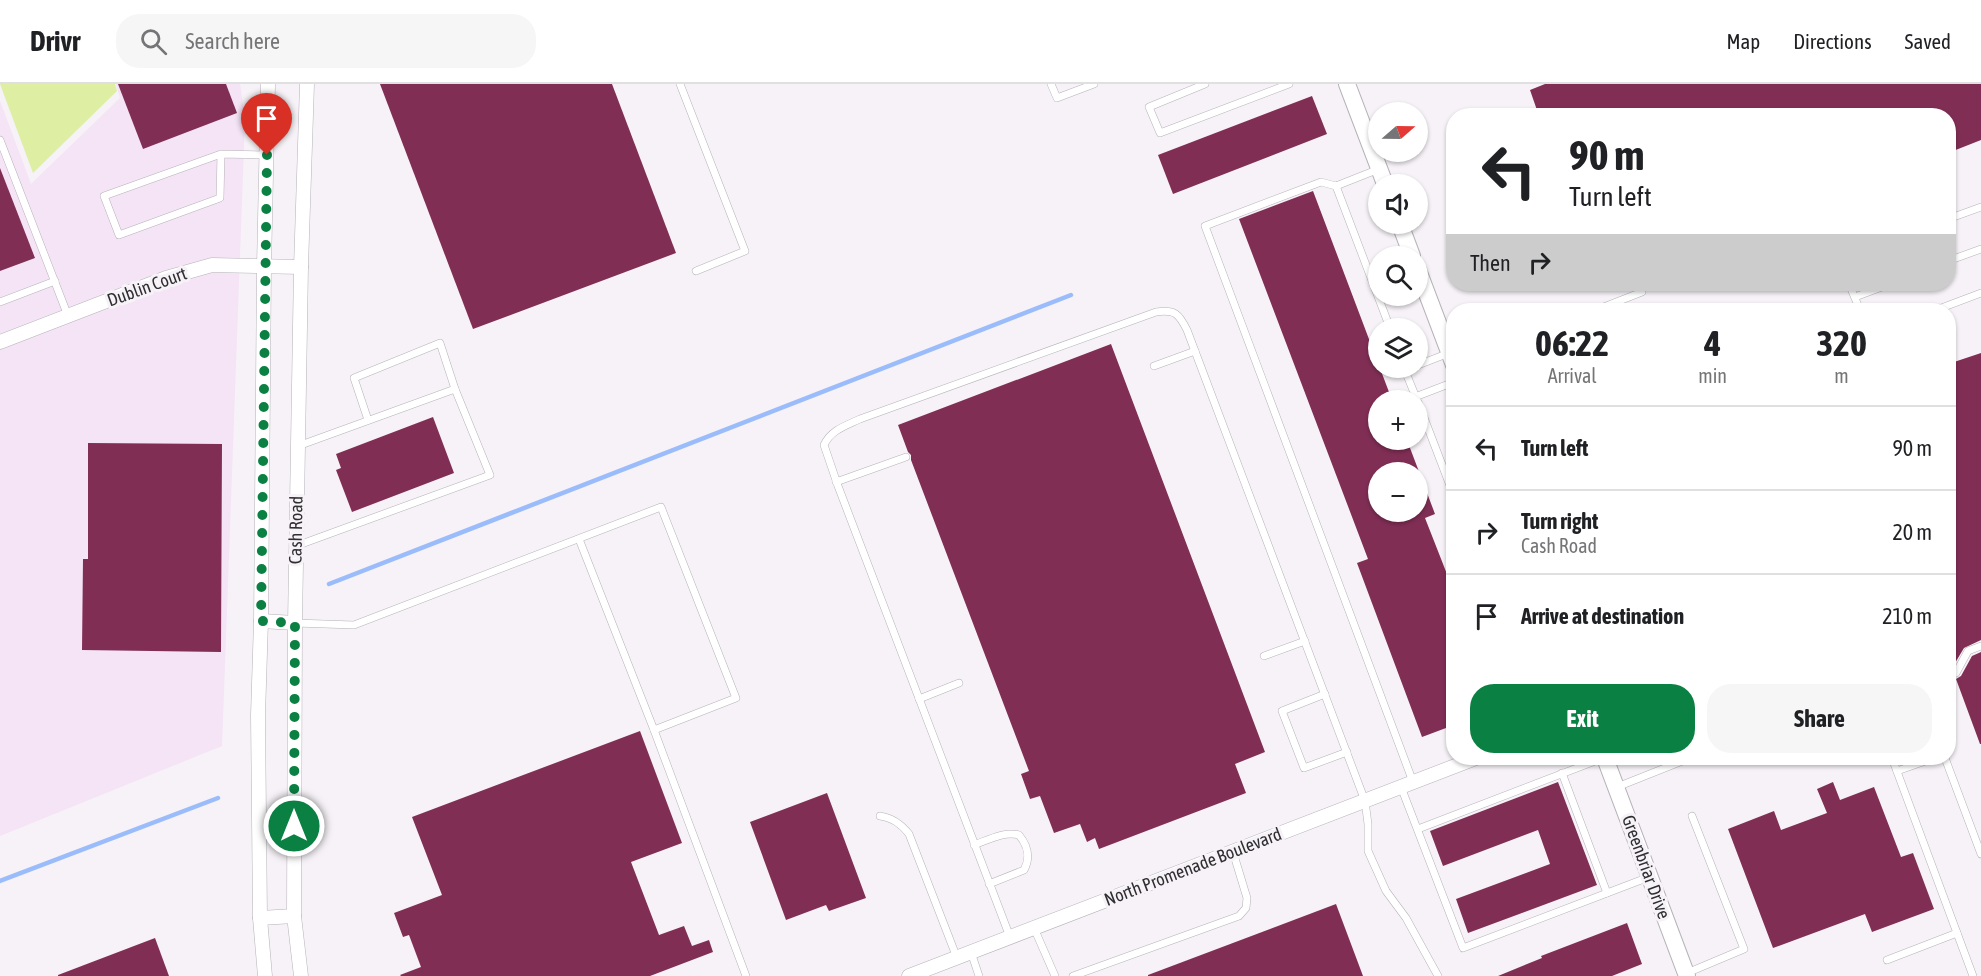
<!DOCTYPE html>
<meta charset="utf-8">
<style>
body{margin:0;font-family:"Asap Condensed",sans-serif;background:#f6f6f6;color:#202124;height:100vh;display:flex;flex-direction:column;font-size:22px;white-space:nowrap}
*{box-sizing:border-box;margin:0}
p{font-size:20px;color:#757577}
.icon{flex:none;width:33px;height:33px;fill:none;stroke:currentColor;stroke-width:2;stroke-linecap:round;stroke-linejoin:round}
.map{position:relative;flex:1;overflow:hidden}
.sheet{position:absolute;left:1446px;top:219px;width:510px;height:462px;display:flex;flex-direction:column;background:#fff;border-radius:24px;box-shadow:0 2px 4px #0004}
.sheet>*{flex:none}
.top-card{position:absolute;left:1446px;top:24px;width:510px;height:183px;border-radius:24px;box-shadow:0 2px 4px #0004;background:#fff;color:#202124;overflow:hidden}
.needle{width:39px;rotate:70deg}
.buttons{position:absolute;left:1368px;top:18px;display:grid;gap:12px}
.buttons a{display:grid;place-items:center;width:60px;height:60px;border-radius:50%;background:#fff;box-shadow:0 2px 4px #0004;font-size:30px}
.pin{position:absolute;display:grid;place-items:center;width:51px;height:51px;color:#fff;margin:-62px -26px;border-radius:50% 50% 50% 0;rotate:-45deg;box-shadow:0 0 6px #0007}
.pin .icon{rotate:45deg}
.me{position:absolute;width:66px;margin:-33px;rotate:0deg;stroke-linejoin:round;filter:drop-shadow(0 0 4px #0008)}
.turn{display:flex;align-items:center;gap:21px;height:126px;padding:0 24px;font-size:27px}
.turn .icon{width:78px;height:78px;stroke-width:2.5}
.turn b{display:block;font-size:42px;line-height:51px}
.then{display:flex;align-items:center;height:57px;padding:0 24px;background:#0003;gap:12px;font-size:22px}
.eta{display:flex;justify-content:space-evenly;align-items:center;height:102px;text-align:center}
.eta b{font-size:36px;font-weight:700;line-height:42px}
.cta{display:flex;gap:12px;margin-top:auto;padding:12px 24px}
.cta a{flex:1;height:69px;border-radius:24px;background:#0b8043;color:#fff;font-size:24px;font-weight:700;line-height:69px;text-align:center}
.cta a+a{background:#f6f6f6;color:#202124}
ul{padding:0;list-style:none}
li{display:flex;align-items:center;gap:18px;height:84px;padding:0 24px;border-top:2px solid #e0e0e0}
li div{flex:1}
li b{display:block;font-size:22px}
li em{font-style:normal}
header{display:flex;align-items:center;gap:36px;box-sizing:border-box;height:84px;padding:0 30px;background:#fff;border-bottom:2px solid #e0e0e0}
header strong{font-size:28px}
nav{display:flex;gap:33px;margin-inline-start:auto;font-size:21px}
.search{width:420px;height:54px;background:#f6f6f6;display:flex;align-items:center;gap:15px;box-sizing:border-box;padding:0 21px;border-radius:24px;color:#757577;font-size:22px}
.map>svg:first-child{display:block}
.industrial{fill:#f4e4f6}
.green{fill:#deefa4}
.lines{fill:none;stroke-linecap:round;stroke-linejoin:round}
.stream{stroke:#9bbcfb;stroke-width:4.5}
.building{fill:#812e55;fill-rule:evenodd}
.service-casing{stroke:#b6b3b8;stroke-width:8}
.minor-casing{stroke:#b6b3b8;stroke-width:15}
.tertiary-casing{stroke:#b6b3b8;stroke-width:18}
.service{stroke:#fff;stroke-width:7}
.minor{stroke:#fff;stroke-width:14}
.tertiary{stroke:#fff;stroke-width:16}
.route{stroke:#0b8043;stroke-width:10;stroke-dasharray:0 18}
.labels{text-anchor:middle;stroke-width:6;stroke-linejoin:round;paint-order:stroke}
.street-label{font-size:18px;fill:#2f2e30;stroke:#f6f2f7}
</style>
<header>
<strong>Drivr</strong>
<div class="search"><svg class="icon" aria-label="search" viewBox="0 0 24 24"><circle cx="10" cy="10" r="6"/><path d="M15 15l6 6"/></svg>Search here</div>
<nav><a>Map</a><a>Directions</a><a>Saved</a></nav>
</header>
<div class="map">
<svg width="1981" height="892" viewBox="0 0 1981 892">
<rect width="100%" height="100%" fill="#f6f2f7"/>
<!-- industrial -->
<polygon class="industrial" points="116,0 240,0 245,35 222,662 0,752 0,17 31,100 120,14"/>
<!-- green -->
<polygon class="green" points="0,0 115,0 117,7 33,89"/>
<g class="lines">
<!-- stream -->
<g class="stream">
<polyline points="329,500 1071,211"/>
<polyline points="0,797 218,714"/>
</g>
</g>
<!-- building -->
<g class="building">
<polygon points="118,0 226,0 237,29 143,65"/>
<polygon points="380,0 612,0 676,169 473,245"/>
<polygon points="1545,0 1981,0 1981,56 1948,69 1948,32 1539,32 1530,6"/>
<polygon points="1312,12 1327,50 1173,110 1158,71"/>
<polygon points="0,84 35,174 0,187"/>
<path d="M 1313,107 L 1392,316 L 1378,316 L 1378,356 L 1407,356 L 1435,430 L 1425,434 L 1454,508 L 1454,641 L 1422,653 L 1357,479 L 1368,475 L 1239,135 ZM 1378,388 L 1418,388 L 1418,428 L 1378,428 Z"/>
<polygon points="1111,260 1265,668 1235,680 1246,709 1099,765 1095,754 1087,758 1080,740 1054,749 1040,712 1030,715 1021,690 1029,687 911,376 911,371 908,368 898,341"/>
<polygon points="1981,269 1981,556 1964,564 1952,584 1948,586 1948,280"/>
<polygon points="433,333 454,389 352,428 336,386 341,384 336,370"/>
<polygon points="88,359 222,360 221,568 82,566 83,475 88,475"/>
<polygon points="1981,568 1981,660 1980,660 1956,595 1961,592 1972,572"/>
<polygon points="640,647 682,759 631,778 659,851 684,842 692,862 709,856 713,868 650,892 401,892 400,891 421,883 409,851 403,853 394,829 442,811 412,733"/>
<polygon points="1558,698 1597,801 1468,849 1456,815 1550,780 1538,746 1443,782 1430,747"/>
<polygon points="1833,698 1840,716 1874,703 1901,773 1913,769 1934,825 1872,848 1865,830 1773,864 1728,745 1774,727 1781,746 1827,729 1817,705"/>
<polygon points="827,709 866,814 829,827 826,821 786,836 750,738"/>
<polygon points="1336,820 1363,892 1148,892 1148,891"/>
<polygon points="1627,839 1642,880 1612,892 1498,892 1542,874 1541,872"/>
<polygon points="155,854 169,892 58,892 58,891"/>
</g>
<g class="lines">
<!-- service casing -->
<g class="service-casing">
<g id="service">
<polyline points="680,0 745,167 696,187"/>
<polyline points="1051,0 1057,14 1094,0"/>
<polyline points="1205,0 1149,23 1160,49 1289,0"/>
<polyline points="0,56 68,232"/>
<polyline points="221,70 220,114 119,151 104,112 221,70 266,71"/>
<polyline points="1379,85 1336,102 1321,98 1205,142 1413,698"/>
<polyline points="1336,102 1390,244"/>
<polyline points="1948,135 1981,123"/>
<polyline points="1948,177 1981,165"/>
<polyline points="1849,200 1860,226"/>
<polyline points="1855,213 1890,200"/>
<polyline points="0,218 55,197"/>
<polyline points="1596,226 1642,208"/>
<polyline points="1936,226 1981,209"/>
<polyline points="1418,281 1449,269"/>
<polyline points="1154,282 1195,267"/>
<polyline points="1404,284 1417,316"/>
<polyline points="1415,313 1454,298"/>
<polyline points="1418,318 1454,412"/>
<polyline points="298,362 455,305"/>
<polyline points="836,398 906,373"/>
<polyline points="1451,435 1454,443"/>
<polyline points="579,455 654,646"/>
<polyline points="296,462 490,391 455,305 440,259 354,294 368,336"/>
<polyline points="295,539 354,541 661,423 736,614 654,646 746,892"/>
<polyline points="1264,572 1305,557"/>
<polyline points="1948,592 1956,589 1968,567 1981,562"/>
<polyline points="1325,610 1282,627 1304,684 1347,668"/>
<polyline points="919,615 959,599"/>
<polyline points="1892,674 1973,892"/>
<polyline points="1945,674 1981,770"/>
<polyline points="1897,687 1934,674"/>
<polyline points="1562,689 1607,809"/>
<polyline points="1401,703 1463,864 1649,793"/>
<polyline points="1617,703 1690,674"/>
<path d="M 880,732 C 893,734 901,740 909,750 L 957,874"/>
<polyline points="1418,745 1603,674"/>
<path d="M 974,761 C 988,756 1004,747 1019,751 C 1028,762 1031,773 1024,786 L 989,800"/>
<polyline points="1034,844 1055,892"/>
<path d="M 1010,853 L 838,402 L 824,361 C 831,346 845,342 860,335 L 1156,228 C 1175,225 1179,230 1187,246 L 1365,717 L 1368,740 L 1368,767 L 1386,807 L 1406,834 L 1438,892"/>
<polyline points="971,868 979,892"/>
<polyline points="1887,876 1957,849"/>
<polyline points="1687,889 1744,865 1692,732"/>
<polyline points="1073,892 1239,832 1246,824 1247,814 1233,768"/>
</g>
</g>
<!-- minor casing -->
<g class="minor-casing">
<g id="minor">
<polyline points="0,258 166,194 212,181 301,183"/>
<polyline points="261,537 295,539"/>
<polyline points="260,834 294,832"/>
<polyline points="265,892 260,834 258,631 261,537 264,182 268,0"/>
<polyline points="301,892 294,832 295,539 301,183 307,0"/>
<polyline points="909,892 1476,674"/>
</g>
</g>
<!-- tertiary casing -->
<g class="tertiary-casing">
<g id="tertiary">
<polyline points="1347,0 1385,100"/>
<polyline points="1400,140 1412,172"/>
<polyline points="1418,186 1454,281"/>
<polyline points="1605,674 1687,892"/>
</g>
</g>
<!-- service -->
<use href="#service" class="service"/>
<!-- minor -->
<use href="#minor" class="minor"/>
<!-- tertiary -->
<use href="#tertiary" class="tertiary"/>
</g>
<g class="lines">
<!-- route -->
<polyline class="route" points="267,71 261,537 295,539 294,742"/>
</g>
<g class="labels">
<!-- street labels -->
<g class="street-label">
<text transform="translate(147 203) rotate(-20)" y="6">Dublin Court</text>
<text transform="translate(296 446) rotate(-89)" y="6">Cash Road</text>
<text transform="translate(1193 783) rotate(-21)" y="6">North Promenade Boulevard</text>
<text transform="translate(1646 783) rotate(70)" y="6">Greenbriar Drive</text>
</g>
</g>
</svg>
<div class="buttons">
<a><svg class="needle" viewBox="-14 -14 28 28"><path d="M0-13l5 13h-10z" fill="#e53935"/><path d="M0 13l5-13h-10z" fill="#757577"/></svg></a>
<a><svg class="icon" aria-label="sound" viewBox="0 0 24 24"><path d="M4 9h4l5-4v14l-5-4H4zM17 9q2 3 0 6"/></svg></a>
<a><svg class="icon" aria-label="search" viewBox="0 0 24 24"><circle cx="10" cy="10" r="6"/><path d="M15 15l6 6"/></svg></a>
<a><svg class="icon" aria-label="layers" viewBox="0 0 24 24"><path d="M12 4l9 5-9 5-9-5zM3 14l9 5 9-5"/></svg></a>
<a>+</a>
<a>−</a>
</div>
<div class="pin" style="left:267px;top:71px;background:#d93025"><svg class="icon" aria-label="arrive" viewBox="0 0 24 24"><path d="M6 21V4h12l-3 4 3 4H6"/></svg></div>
<svg class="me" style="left:294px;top:742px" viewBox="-20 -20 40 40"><circle r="17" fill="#0b8043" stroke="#fff" stroke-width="3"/><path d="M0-11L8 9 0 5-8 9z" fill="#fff"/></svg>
<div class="top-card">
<div class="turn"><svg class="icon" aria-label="left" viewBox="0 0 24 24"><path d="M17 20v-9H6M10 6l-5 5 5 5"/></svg><div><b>90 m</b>Turn left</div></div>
<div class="then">Then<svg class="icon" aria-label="right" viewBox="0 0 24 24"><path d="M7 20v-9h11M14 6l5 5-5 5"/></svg></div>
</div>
<section class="sheet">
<div class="eta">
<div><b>06:22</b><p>Arrival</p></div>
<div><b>4</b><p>min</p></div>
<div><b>320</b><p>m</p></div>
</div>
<ul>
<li><svg class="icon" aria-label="left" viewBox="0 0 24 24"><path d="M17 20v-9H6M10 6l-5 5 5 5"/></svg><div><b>Turn left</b></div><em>90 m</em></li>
<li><svg class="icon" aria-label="right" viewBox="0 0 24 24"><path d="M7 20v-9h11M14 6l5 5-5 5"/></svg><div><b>Turn right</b><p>Cash Road</p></div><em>20 m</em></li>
<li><svg class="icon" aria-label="arrive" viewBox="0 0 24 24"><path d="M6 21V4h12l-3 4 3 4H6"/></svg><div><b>Arrive at destination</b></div><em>210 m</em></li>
</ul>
<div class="cta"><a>Exit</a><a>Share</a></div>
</section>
</div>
